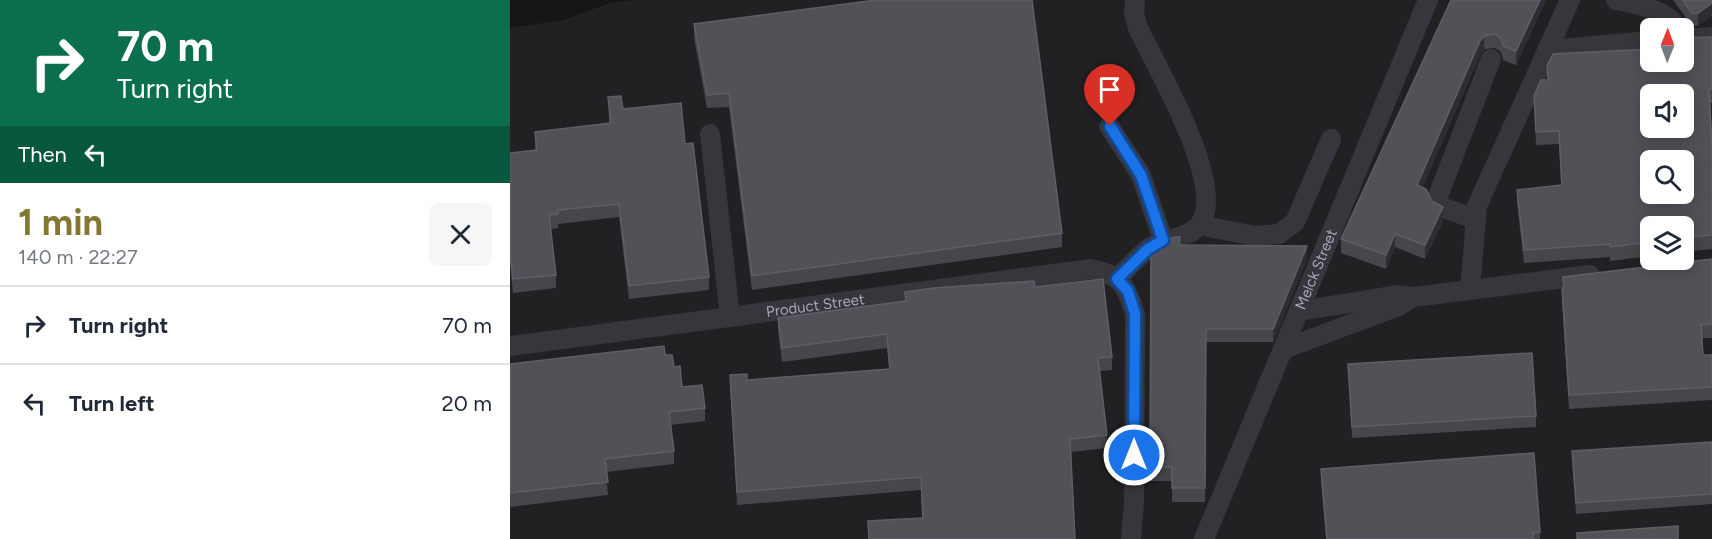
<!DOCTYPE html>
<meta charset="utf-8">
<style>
body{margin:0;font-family:Figtree,sans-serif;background:#f6f6f7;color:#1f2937;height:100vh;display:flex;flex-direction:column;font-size:22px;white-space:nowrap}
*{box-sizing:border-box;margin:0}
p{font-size:20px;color:#747a83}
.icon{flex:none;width:33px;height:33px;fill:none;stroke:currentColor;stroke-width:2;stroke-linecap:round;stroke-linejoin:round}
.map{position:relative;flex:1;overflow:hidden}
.details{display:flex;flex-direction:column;background:#fff;width:510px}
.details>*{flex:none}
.top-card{background:#0b6e4f;color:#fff;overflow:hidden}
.needle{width:39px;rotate:1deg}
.fabs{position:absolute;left:1130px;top:18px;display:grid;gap:12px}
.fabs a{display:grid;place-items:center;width:54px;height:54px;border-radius:9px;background:#fff;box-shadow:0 3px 15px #0003;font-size:30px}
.pin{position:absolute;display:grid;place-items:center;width:51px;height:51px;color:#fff;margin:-62px -26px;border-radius:50% 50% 50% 0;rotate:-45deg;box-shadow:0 0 6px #0007}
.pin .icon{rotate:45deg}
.me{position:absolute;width:66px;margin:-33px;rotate:0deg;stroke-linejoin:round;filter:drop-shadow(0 0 4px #0008)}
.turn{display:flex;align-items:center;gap:21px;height:126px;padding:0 18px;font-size:27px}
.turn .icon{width:78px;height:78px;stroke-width:2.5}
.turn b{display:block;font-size:42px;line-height:51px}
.then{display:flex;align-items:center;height:57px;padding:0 18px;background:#0003;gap:12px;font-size:22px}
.round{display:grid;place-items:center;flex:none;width:63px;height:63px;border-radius:9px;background:#f6f6f7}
.head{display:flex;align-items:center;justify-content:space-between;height:102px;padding:0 18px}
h1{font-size:36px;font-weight:700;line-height:45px;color:#827830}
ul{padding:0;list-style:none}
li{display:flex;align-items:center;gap:18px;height:78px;padding:0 18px;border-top:2px solid #e0e1e3}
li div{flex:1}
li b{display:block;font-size:22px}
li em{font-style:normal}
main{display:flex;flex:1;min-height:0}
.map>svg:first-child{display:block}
.built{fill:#212124;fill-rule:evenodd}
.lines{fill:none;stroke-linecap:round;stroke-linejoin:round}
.minor{stroke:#36363c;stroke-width:20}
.wall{fill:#46464c}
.shaded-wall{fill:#2e2e32}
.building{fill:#515158;stroke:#5e5e67;stroke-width:1.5;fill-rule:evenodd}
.route-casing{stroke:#114b97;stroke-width:15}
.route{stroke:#1a73e8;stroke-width:10}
.labels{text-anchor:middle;stroke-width:6;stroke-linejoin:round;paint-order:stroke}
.street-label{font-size:15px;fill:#a6a8b8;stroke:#101012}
</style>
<main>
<section class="details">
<div class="top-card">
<div class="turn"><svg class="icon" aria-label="right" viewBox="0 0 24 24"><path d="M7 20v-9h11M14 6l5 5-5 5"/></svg><div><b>70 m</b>Turn right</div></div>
<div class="then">Then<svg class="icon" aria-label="left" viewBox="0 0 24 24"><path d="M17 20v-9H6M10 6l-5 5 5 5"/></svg></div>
</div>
<div class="head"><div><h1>1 min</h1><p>140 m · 22:27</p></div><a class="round"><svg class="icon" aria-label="close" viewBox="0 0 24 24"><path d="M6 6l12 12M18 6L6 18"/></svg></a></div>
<ul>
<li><svg class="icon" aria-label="right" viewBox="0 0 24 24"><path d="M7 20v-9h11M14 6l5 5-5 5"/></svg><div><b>Turn right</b></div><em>70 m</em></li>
<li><svg class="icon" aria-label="left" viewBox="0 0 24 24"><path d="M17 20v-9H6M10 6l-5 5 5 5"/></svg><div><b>Turn left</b></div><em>20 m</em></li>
</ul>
</section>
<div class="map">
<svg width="1202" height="539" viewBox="0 0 1202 539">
<rect width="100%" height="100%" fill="#151517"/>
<!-- built -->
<path class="built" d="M 123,0 L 1202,0 L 1202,539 L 0,539 L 0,28 L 53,20 L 100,3 ZM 1140,28 L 1173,28 L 1173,62 L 1140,62 ZM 1140,94 L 1173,94 L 1173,128 L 1140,128 ZM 1140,160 L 1173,160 L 1173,194 L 1140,194 ZM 1140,226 L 1173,226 L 1173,260 L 1140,260 Z"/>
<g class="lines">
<!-- minor -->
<g class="minor">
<path d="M 1106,0 C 1118,1 1154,11 1161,20 C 1164,22 1164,25 1165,28"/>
<polyline points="1173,39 1202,37"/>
<polyline points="1038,50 1140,41"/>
<polyline points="599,126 631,175 653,240"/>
<polyline points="200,134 220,317"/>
<polyline points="965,219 931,207 928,203 928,196 981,59"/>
<polyline points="689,225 745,236 769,234 785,222 821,139"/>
<path d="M 607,279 C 618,268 629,255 641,247 C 656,238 680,238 690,224 C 717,187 647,67 628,28 L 624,13 L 625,0"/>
<polyline points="960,290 967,206 1060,0"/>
<polyline points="790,311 887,295 904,297 1080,275"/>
<path id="s1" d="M 0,346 L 581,269 C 611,274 617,287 625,314 L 624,502 L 621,539"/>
<polyline points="774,349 889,306 901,298"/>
<path id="s2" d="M 694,539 L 918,0"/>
</g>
</g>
<!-- wall -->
<g class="wall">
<polygon points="941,0 1036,0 1006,65 993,60 991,52 985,48 974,49 970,55 912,188 922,201 933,221 915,259 885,247 876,269 831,253 831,239"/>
<polygon points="1163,0 1202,0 1188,26 1182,26"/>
<polygon points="184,24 552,233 552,247 242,290 219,107 197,108 184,38"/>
<polygon points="1202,37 1202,103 1200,103 1202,147 1202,249 1173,252 1173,226 1140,226 1140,256 1100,261 1100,257 1014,263 1007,203 1007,190 1051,185 1049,144 1026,145 1024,96 1037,80 1037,66 1140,62"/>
<polygon points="98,97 113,109 175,144 199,277 199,290 119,299 109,217 48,224 48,228 41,229 46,275 46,288 3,293 0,264 0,153 25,150 25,132 99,123"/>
<polygon points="669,245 797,259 763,342 696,342 695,502 662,502 662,481 640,481 641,249"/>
<polygon points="1202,259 1202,338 1192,338 1193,355 1202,355 1202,400 1059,409 1052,302 1053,277"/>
<polygon points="525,287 602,357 602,370 590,371 597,435 597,448 561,452 565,539 358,539 358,521 412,518 411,490 227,505 220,375 237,380 379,369 377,348 272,362 268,331 268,318 395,301 395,292"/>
<polygon points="155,355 164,367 172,387 195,408 195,421 161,425 164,451 164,464 96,472 98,495 0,507 0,364"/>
<polygon points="838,364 1026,416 1026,427 842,438"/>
<polygon points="1202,442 1202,504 1066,514 1062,451"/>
<polygon points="811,469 1030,532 1030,539 816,539 811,480"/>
</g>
<!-- shaded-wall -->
<g class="shaded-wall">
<polygon points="1030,0 1036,0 1006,65 1006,51"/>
<polygon points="1202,3 1202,16 1188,26 1188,13"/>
<polygon points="974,36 974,49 970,55 907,199 907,185 970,41"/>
<polygon points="933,207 933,221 915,259 915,245"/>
<polygon points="885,234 885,247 876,269 876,255"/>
<polygon points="797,246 797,259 763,342 763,329"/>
</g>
<!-- building -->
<g class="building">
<polygon points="366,0 522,0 552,233 242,276 219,93 197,95 184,24"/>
<polygon points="941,0 1030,0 1006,51 993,46 991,38 985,34 974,36 970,41 907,185 916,189 922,201 933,207 915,245 885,234 876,255 831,239"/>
<polygon points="1173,0 1202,0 1202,3 1188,13 1182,13"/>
<path d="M 1202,37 L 1202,89 L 1199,89 L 1202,147 L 1202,235 L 1173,238 L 1173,226 L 1140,226 L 1140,242 L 1100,247 L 1100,244 L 1014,250 L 1007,190 L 1052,185 L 1049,131 L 1026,132 L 1024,96 L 1031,80 L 1038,80 L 1037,66 L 1043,54 L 1140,49 L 1140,62 L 1173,62 L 1173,38 ZM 1140,94 L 1173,94 L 1173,128 L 1140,128 ZM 1140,160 L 1173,160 L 1173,194 L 1140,194 Z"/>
<polygon points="111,96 113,109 171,103 175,144 183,143 199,277 119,286 109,204 48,210 48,214 39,215 46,275 3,279 0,251 0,153 27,150 25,132 101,123 98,97"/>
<polygon points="665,237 670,237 669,245 797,246 763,329 696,329 695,488 662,488 662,467 640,467 641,249 652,242"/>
<polygon points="1202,259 1202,324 1191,325 1193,355 1202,355 1202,387 1059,395 1052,288 1054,288 1053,277"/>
<polygon points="593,279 602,357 588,358 597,435 560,439 565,539 359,539 358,521 413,518 411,477 227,492 220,375 237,374 237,380 380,369 377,334 272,348 268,318 396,301 395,292 424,288 524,281 525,287"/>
<polygon points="154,346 155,355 162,355 164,367 170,366 172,387 192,385 195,408 159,412 164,451 95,459 98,482 0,493 0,364"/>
<polygon points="1022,353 1026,416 842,427 838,364"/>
<polygon points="1202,442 1202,494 1066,503 1062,451"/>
<polygon points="1024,453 1030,532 1023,533 1023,539 817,539 811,469"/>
<polygon points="1168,526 1168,539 1067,539 1067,533"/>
</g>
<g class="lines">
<!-- route casing -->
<g class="route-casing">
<polyline id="route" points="600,126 631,175 653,240 638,249 607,279 618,291 625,314 624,455"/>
</g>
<!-- route -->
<use href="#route" class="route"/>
</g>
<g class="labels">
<!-- street labels -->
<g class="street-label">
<text dy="5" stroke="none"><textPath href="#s2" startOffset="292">Melck Street</textPath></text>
<text dy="5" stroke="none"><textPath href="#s1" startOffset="308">Product Street</textPath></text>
</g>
</g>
</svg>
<div class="fabs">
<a><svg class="needle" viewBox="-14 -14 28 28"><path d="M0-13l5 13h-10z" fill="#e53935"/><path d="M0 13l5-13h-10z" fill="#747a83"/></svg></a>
<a><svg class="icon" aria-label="sound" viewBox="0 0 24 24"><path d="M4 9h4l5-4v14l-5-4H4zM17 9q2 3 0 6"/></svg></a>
<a><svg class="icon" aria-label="search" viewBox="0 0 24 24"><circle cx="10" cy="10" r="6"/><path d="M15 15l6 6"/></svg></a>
<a><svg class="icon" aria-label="layers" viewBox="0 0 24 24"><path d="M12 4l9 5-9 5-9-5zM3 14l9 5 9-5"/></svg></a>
</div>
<div class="pin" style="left:600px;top:126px;background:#d93025"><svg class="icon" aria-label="arrive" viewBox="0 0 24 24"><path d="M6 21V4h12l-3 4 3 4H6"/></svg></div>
<svg class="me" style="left:624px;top:455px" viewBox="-20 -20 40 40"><circle r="17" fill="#1a73e8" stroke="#fff" stroke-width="3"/><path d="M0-11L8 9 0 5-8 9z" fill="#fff"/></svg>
</div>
</main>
